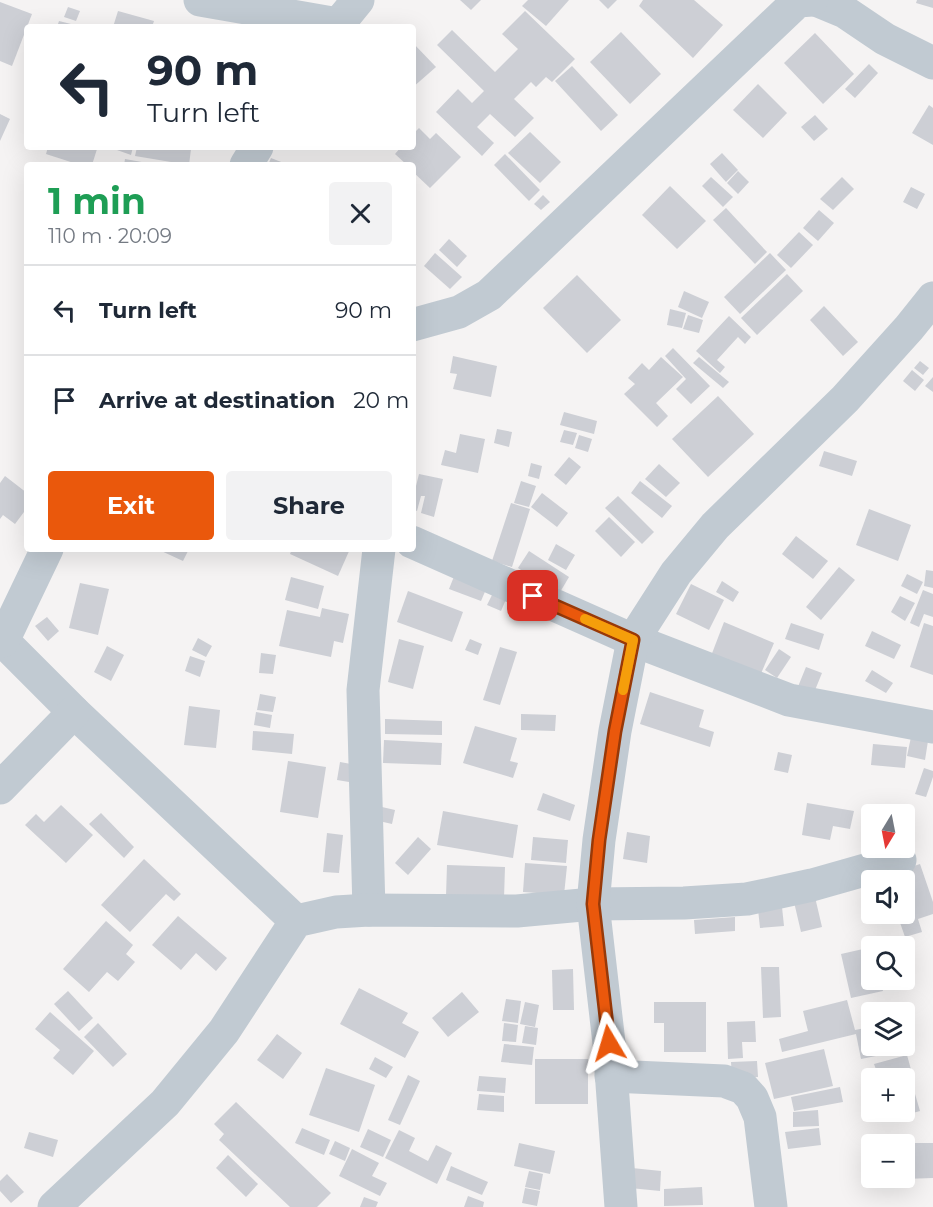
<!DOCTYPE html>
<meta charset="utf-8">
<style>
body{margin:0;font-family:Montserrat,sans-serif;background:#f2f2f3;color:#1f2937;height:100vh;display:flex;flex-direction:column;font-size:22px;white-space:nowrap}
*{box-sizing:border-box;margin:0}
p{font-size:20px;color:#747a83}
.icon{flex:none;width:33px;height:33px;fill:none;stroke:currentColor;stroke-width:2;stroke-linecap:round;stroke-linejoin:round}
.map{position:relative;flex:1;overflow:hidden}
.side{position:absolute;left:24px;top:162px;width:392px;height:390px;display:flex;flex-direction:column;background:#fff;border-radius:6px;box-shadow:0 6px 24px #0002}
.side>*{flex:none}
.guide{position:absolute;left:24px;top:24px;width:392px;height:126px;border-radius:6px;box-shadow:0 6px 24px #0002;background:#fff;color:#1f2937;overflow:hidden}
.needle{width:39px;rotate:190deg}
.tools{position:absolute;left:861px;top:804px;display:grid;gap:12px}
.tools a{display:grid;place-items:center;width:54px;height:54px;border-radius:6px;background:#fff;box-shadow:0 6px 24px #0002;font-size:30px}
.pin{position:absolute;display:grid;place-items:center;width:51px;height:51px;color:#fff;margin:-26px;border-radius:12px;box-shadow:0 3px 9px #0006}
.me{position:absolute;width:66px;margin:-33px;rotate:353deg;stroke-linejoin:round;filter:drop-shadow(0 0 4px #0008)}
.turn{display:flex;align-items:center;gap:21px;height:126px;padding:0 24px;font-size:27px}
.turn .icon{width:78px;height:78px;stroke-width:2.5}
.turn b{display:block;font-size:42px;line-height:51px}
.round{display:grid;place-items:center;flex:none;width:63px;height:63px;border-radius:6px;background:#f2f2f3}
.overview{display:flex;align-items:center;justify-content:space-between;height:102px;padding:0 24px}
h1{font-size:36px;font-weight:700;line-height:45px;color:#1e9e55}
.button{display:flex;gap:12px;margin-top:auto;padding:12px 24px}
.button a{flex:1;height:69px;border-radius:6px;background:#ea580c;color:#fff;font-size:24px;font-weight:700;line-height:69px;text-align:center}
.button a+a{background:#f2f2f3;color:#1f2937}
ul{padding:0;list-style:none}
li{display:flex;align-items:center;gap:18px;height:90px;padding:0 24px;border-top:2px solid #e0e1e3}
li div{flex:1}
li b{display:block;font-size:22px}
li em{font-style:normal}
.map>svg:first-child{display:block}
.building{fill:#cdcfd5}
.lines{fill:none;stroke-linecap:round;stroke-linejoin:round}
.minor{stroke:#c1cad2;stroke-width:33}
.route-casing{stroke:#983908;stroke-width:15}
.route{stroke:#ea580c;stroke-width:10}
.slow{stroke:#f59e0b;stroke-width:10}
</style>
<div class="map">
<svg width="933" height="1207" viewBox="0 0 933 1207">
<rect width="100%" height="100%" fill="#f5f3f3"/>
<!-- building -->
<g class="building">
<polygon points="460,0 481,0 471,10"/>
<polygon points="528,0 569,0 546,26 522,6"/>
<polygon points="599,0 617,0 608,9"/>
<polygon points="643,0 694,0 723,25 693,58 639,6"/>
<polygon points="917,0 933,0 933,8 916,3"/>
<polygon points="0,2 32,14 12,66 0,61"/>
<polygon points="68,7 80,11 76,21 64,17"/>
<polygon points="118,11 154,21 152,27 113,27"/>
<polygon points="525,11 575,59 552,82 546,77 536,87 531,82 514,99 534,118 515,137 490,114 477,127 494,143 482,156 436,112 458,89 472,103 484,91 437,45 452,30 495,72 518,49 502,34"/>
<polygon points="59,21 71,24 71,27 57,27"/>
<polygon points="621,32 661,74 630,104 590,62"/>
<polygon points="815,33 854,74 823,104 784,63"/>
<polygon points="412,42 436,67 412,88"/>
<polygon points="869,64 878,73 855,98 845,89"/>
<polygon points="572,66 618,115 601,131 555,81"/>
<polygon points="758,84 787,113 763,138 733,110"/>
<polygon points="929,105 933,108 933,145 912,133"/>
<polygon points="0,114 10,119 0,141"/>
<polygon points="815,115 828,129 814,141 801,127"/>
<polygon points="419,128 430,139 436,133 461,157 430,188 412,171 412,165 407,165 395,154 401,147 412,147 412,135"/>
<polygon points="530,132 561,162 540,183 508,153"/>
<polygon points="48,147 90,147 97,149 92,165 80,165 46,154"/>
<polygon points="118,147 133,147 131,155 117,150"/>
<polygon points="137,147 179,147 191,149 189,165 135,156"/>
<polygon points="722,153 738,170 726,182 710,164"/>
<polygon points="505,154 540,190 529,201 494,165"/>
<polygon points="271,158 289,165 268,165"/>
<polygon points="125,159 153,164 153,165 124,165"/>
<polygon points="738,171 749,182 738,194 727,183"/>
<polygon points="711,177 733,197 723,207 702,186"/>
<polygon points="842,177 854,189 833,210 820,199"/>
<polygon points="670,186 706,221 677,249 642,215"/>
<polygon points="911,187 925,194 917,209 903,202"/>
<polygon points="543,195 550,202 541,210 534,204"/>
<polygon points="726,208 767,252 755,264 713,220"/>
<polygon points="819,210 834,223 818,241 803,228"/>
<polygon points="799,232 813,245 791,268 777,255"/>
<polygon points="449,239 467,256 457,267 439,250"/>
<polygon points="435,253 462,277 450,289 424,266"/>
<polygon points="770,253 786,270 740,314 724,297"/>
<polygon points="787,274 803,291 757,335 741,318"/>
<polygon points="577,275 621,320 587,353 543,308"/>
<polygon points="684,291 709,302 702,318 678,307"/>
<polygon points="824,306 858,342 843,356 810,320"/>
<polygon points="670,309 686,313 682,328 667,325"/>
<polygon points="688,315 703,320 699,333 683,329"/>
<polygon points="729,316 751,337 745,344 738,337 717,360 725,367 720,373 696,351"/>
<polygon points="673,348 710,386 691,404 676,389 686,379 665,356"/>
<polygon points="453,356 497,366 491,397 453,389 457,374 450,373"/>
<polygon points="661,357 683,377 656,403 668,416 657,427 624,394 635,384 628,378 642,363 649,370"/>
<polygon points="699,357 729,382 723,388 693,363"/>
<polygon points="920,361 929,368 923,375 914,368"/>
<polygon points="912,370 924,380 915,391 903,381"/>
<polygon points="933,377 933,392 925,386"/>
<polygon points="718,396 754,434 708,477 672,439"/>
<polygon points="564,412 597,421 594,434 560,425"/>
<polygon points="497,429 512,432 509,447 494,443"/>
<polygon points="564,430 577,433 573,445 560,442"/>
<polygon points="460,434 485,439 478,473 441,465 445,450 456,453"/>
<polygon points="579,435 592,439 588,452 575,448"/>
<polygon points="824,451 857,461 852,476 819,466"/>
<polygon points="569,457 581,467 566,485 554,475"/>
<polygon points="531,463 542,466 539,479 528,476"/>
<polygon points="659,464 680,483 666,497 645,479"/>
<polygon points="419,474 443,479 434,517 421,513 425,496 421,496 417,511 412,509 412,493 414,494"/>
<polygon points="5,476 27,493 27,508 15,524 3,515 0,519 0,483"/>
<polygon points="521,481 536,486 529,507 514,503"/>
<polygon points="640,481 672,506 662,518 631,493"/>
<polygon points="542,493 568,513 557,527 531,507"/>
<polygon points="618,496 654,532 642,544 605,508"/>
<polygon points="511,503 530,509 512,567 492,561"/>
<polygon points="869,509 911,525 898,561 856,545"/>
<polygon points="609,517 635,542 621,557 595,531"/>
<polygon points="796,536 828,561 813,579 782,554"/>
<polygon points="556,544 575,555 566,570 548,560"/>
<polygon points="157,549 189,549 183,561"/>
<polygon points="292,549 350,549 338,576 290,554"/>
<polygon points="529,551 569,577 559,594 518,568"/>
<polygon points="839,567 855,580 821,620 806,607"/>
<polygon points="926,570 933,571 933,588 924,586"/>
<polygon points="455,574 487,587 481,601 449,589"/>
<polygon points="907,574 923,582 917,594 901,586"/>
<polygon points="291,577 324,586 318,609 285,600"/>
<polygon points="722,581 739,592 733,602 716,592"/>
<polygon points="80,583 109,589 98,635 69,628"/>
<polygon points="691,584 724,600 709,630 676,614"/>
<polygon points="923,590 933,594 933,617 924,614 919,627 910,623"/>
<polygon points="408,591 463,612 452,642 397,622"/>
<polygon points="494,591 507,597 501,611 487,605"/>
<polygon points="900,596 915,603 905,621 891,612"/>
<polygon points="322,608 349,614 343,643 334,641 331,657 279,646 287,610 320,617"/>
<polygon points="47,617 59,631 48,641 35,626"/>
<polygon points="724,622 774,643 760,676 711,656"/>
<polygon points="791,623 824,634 819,650 785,639"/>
<polygon points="924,623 933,626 933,675 910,667"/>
<polygon points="872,631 901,645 894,659 865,646"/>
<polygon points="198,638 212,646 206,657 192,650"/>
<polygon points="399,639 424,646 413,689 388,682"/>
<polygon points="470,639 482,644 478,655 465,650"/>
<polygon points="107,646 124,655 111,681 94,672"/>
<polygon points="500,647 517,652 500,705 483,700"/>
<polygon points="779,649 791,657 777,678 765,670"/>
<polygon points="261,653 276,655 273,674 259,673"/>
<polygon points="190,656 205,661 200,677 185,671"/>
<polygon points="806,667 822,673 811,700 795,694"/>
<polygon points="872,670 893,683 886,693 865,681"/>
<polygon points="650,692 704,710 699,727 714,732 710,747 640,724"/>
<polygon points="260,694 276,697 273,712 257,710"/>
<polygon points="189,706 220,710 216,748 184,745"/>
<polygon points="256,712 272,715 270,728 254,725"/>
<polygon points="521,714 556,715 555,731 521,730"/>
<polygon points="385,719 442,721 442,735 385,734"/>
<polygon points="475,726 517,738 510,761 518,763 513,778 463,763"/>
<polygon points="253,731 294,734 292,754 252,750"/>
<polygon points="911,737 928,741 925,760 907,756"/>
<polygon points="384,740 442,743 441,765 383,763"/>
<polygon points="873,744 907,747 905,768 871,765"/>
<polygon points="778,752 792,755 788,773 774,770"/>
<polygon points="288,761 326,767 318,818 280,812"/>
<polygon points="340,762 351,764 349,782 337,780"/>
<polygon points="924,768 933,771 933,777 926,797 915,794"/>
<polygon points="543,793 575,805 570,821 537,810"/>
<polygon points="807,803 854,811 850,829 833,826 830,840 802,835"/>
<polygon points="61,805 93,835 66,863 25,825 36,814 44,822"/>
<polygon points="382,807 395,810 392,824 379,821"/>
<polygon points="443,811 518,825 513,858 437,845"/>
<polygon points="101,813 134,847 124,858 89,824"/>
<polygon points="904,825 914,825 913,844 904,844"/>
<polygon points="627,832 650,836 647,863 623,859"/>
<polygon points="327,833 343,835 339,873 323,872"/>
<polygon points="418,837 431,849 408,875 395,863"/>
<polygon points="533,837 568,840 566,863 531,860"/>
<polygon points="144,859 181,894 174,901 166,894 130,932 101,905"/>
<polygon points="525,863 567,866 564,895 523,892"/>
<polygon points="920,864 933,902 933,914 918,919 922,932 905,937 897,914 904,914 904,880 886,880 884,876"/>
<polygon points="447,865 505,867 504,898 446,896"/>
<polygon points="815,897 822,927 801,932 794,902"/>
<polygon points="782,907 784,926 760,928 758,909"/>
<polygon points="178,916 227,958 216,971 196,953 181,970 152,945"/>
<polygon points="735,917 735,931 695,934 694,920"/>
<polygon points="106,921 133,945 126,954 135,962 118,981 107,972 89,992 63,969"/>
<polygon points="872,947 872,980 880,980 883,991 851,998 841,954"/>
<polygon points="761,967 779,967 781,1017 763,1018"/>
<polygon points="573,969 574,1010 553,1010 552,970"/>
<polygon points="359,988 408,1013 402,1023 419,1032 405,1058 340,1024"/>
<polygon points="68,991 93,1018 79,1031 54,1004"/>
<polygon points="462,992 479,1012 448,1037 432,1018"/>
<polygon points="506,999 521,1001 518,1023 502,1021"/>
<polygon points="847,1000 855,1030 870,1027 872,1046 874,1046 876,1056 861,1059 856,1034 782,1052 779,1039 808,1031 803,1011"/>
<polygon points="525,1002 539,1005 535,1027 520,1024"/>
<polygon points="654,1002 706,1002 706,1052 664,1052 664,1023 654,1023"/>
<polygon points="50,1012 94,1051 73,1075 53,1058 60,1050 35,1029"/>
<polygon points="755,1021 756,1042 742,1042 743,1058 728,1059 727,1022"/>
<polygon points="98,1023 127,1054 113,1067 84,1037"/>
<polygon points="504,1023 518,1025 516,1042 502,1041"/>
<polygon points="525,1026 538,1028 536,1045 522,1043"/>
<polygon points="277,1034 302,1053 283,1079 257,1060"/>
<polygon points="504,1044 534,1047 532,1065 501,1062"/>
<polygon points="824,1049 833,1086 774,1099 765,1063"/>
<polygon points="907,1055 915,1084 904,1087 904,1078 879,1078 874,1064"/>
<polygon points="375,1057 393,1067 386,1078 369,1069"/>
<rect x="535" y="1059" width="53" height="45"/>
<polygon points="757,1061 758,1077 732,1079 731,1062"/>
<polygon points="326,1068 375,1085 359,1132 309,1115"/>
<polygon points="408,1075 420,1081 400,1125 388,1120"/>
<polygon points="479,1076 506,1078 505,1093 477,1091"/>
<polygon points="840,1087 843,1102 794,1111 791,1097"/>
<polygon points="913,1087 920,1111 888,1120 885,1112 904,1112 904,1089"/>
<polygon points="479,1094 504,1096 504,1112 477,1110"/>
<polygon points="236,1102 331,1193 317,1207 290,1207 219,1140 224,1134 214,1124"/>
<polygon points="818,1110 819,1126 793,1127 793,1112"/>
<polygon points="302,1128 330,1140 324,1155 295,1143"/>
<polygon points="819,1128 821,1145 788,1149 785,1132"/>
<polygon points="368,1129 391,1140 383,1157 360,1147"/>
<polygon points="399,1130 415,1138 409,1151 428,1161 436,1145 452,1153 437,1184 385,1158"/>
<polygon points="29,1132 58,1140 53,1157 24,1148"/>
<polygon points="335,1141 350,1148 345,1161 329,1154"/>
<polygon points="519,1143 555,1151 550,1174 514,1166"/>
<polygon points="904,1143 933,1143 933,1178 904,1179"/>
<polygon points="352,1149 379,1163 372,1176 387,1183 380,1196 339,1176"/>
<polygon points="228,1155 258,1184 246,1197 216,1168"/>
<polygon points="451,1166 488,1182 482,1195 446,1180"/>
<polygon points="632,1168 661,1171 660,1191 630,1188"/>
<polygon points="529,1171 543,1174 540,1190 525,1187"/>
<polygon points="7,1174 24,1192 11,1203 0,1191 0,1181"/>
<polygon points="702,1187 703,1205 664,1206 664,1189"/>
<polygon points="525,1188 540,1191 537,1206 522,1203"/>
<polygon points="468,1196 484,1202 483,1207 464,1207"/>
<polygon points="364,1197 378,1202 376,1207 360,1207"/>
</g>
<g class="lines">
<!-- minor -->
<g class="minor">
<polyline points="200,0 338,24"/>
<polyline points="816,0 845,12 885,39 933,63"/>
<polyline points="336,27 358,0"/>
<polyline points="246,165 257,147"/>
<polyline points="412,325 459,312 489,295 798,1 812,0"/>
<polyline points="412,542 633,640 789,700 933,727"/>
<polyline points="0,638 74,712 296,921"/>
<polyline points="3,641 47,549"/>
<polyline points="0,788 74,712"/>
<polyline points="369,910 363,690 379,549"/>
<polyline points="611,1076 724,1081 743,1088 752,1098 760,1117 771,1207"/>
<polyline points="54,1207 165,1103 224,1031 296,921 336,912 369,910 517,911 593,904 684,903 747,899 812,885 900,860"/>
<polyline points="621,1207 609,1043 593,904 599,840 615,731 633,640 676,573 715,526 845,399 909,328 933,298"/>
</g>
</g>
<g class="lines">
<!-- route casing -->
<g class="route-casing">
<polyline id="route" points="533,596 633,640 615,731 599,840 593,904 609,1043"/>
</g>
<!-- route -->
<use href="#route" class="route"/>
<!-- slow -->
<polyline class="slow" points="585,619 633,640 623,690"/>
</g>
</svg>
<div class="tools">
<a><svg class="needle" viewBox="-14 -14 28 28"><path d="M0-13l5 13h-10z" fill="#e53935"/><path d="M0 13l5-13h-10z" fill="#747a83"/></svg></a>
<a><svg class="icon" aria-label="sound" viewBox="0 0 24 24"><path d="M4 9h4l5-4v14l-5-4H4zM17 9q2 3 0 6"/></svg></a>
<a><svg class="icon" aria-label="search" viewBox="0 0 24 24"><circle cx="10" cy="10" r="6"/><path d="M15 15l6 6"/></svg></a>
<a><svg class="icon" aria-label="layers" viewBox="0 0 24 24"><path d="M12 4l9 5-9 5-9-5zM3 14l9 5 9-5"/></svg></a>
<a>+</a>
<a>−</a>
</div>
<div class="pin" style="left:533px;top:596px;background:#d93025"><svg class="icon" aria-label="arrive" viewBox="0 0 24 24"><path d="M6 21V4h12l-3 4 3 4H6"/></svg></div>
<svg class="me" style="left:609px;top:1043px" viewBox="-20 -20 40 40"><path d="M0-17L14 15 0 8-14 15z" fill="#ea580c" stroke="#fff" stroke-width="4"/></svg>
<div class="guide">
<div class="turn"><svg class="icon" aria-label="left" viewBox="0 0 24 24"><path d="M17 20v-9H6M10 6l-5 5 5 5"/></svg><div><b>90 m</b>Turn left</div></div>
</div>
<section class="side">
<div class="overview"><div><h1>1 min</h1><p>110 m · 20:09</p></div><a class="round"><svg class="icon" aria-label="close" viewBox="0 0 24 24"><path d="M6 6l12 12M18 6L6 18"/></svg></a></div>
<ul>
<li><svg class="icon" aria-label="left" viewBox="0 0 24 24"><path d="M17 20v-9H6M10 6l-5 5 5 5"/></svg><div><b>Turn left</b></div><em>90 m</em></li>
<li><svg class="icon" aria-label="arrive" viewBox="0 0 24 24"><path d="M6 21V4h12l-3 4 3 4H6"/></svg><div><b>Arrive at destination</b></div><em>20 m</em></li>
</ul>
<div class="button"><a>Exit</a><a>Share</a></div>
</section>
</div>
